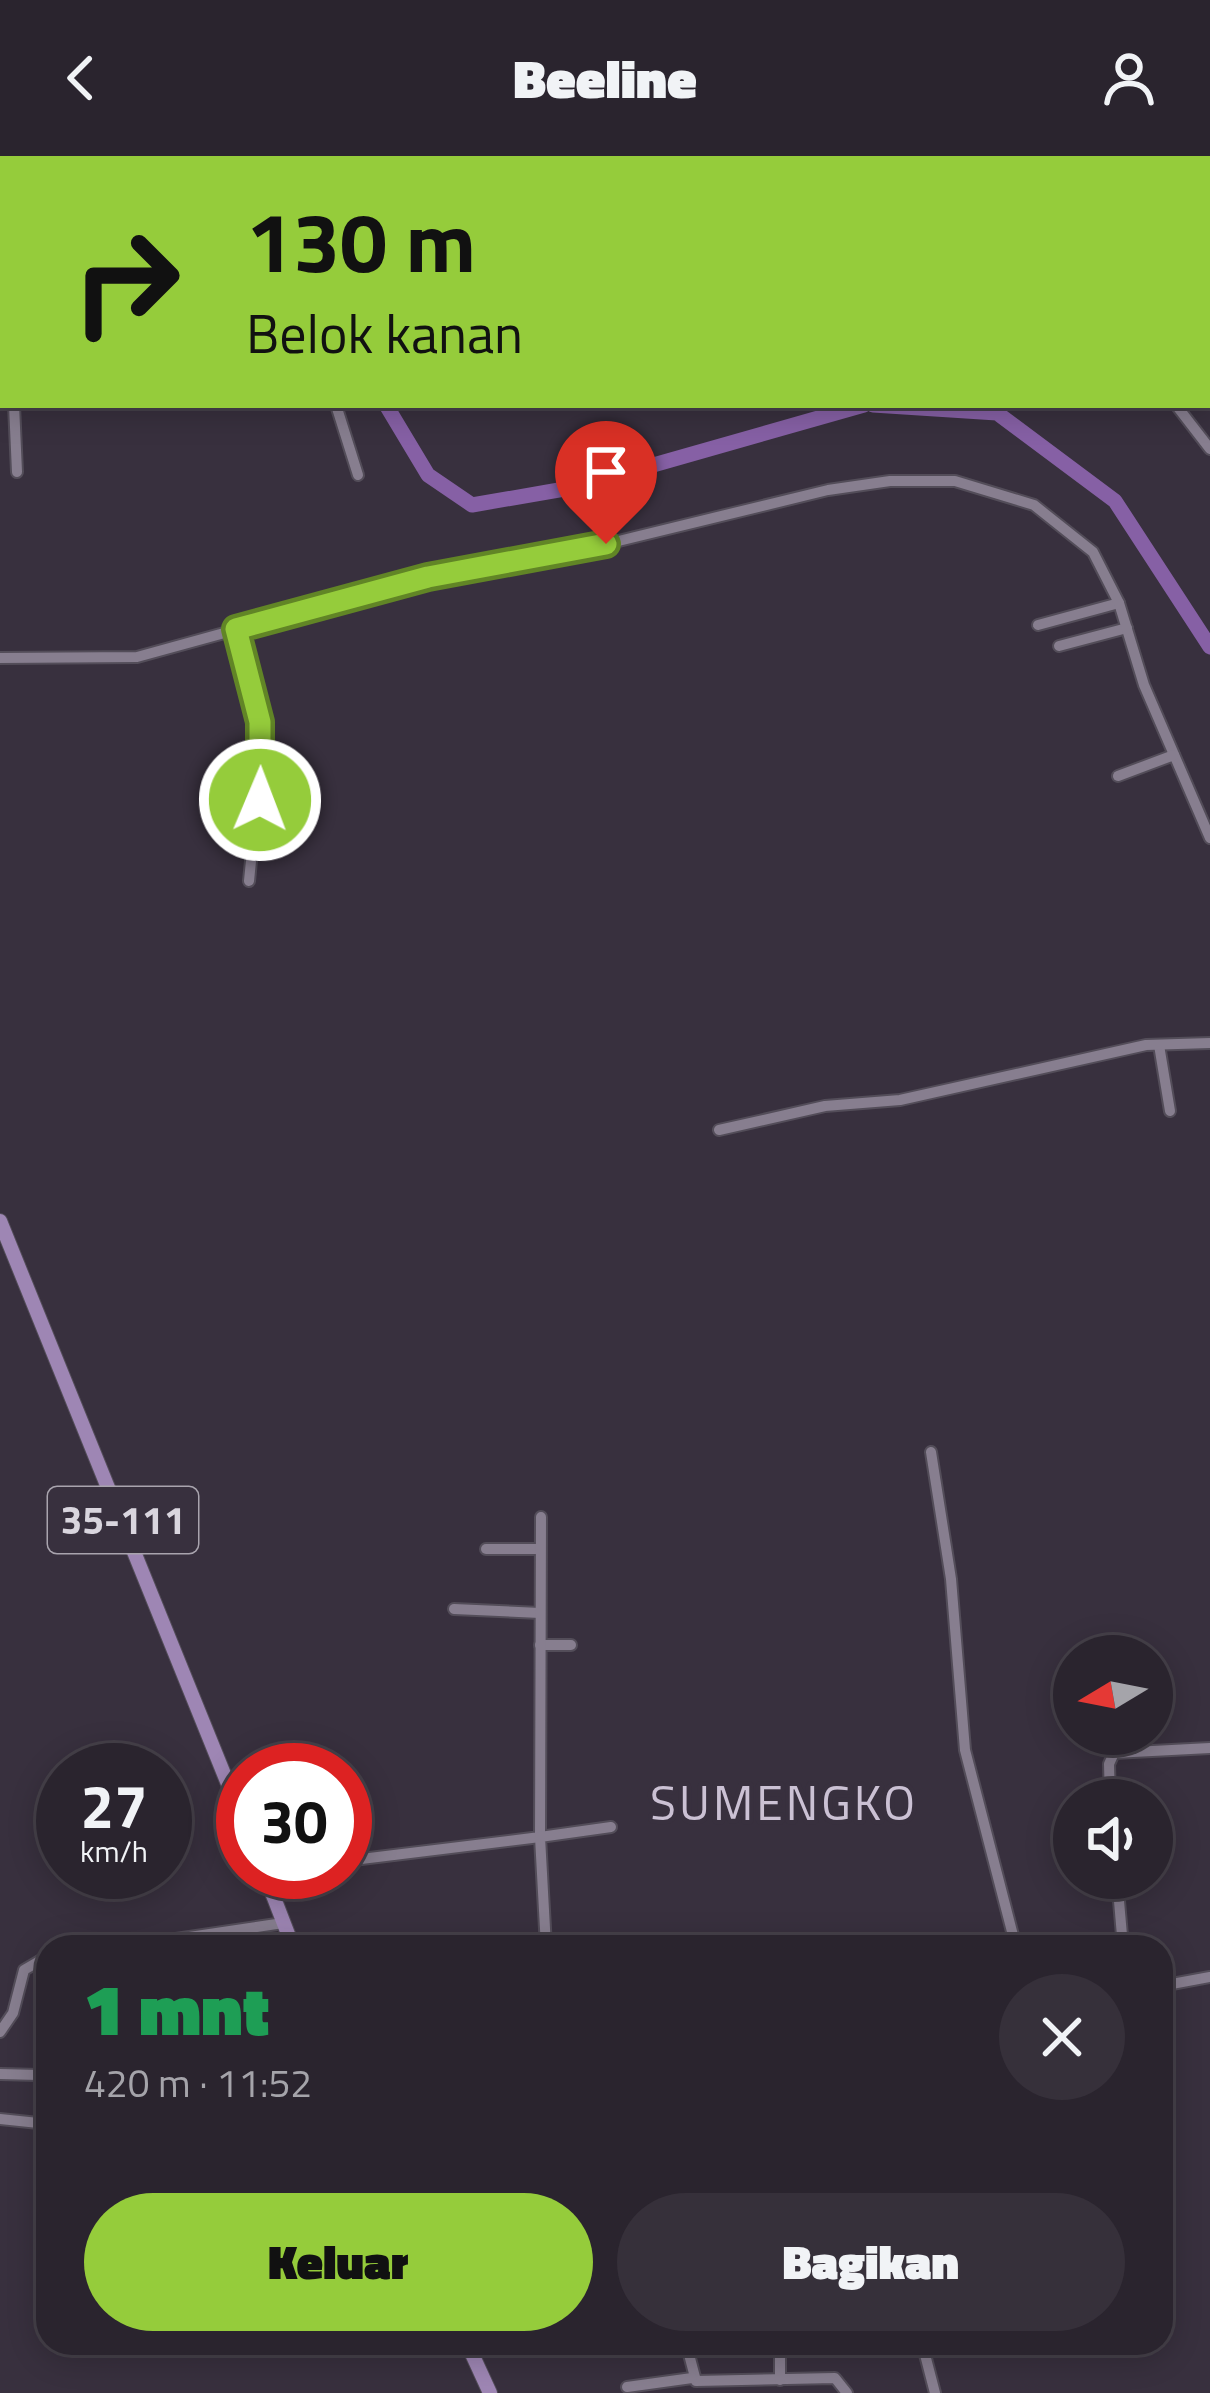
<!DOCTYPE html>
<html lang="id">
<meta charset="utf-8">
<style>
body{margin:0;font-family:"Titillium Web",sans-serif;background:#36303a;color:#f1f3f6;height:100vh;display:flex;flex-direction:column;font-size:45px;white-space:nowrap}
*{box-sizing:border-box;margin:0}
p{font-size:39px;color:#a5a4aa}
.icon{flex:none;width:66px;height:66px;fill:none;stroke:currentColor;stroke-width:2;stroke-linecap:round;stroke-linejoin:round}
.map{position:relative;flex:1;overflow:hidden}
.side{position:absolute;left:36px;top:1779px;width:1137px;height:420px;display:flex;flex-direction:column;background:#2a242e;border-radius:36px;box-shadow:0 6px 30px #0003,0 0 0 3px #46414a}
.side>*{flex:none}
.top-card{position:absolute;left:0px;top:0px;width:1212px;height:252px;box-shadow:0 6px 30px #0003,0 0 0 3px #46414a;background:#95cc3b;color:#111;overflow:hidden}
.needle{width:78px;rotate:260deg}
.controls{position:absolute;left:1053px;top:1479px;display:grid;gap:24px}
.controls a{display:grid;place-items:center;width:120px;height:120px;border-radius:50%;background:#2a242e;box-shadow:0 6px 30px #0003,0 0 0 3px #46414a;font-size:60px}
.speed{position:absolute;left:36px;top:1587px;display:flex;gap:24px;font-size:60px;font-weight:700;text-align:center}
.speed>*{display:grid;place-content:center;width:156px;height:156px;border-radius:50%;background:#2a242e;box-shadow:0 6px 30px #0003,0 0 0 3px #46414a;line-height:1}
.speed small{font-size:30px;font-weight:400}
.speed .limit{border:18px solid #d22;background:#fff;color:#111}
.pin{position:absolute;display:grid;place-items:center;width:102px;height:102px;color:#fff;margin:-123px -51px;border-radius:50% 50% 50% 0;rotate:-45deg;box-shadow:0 0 12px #0007}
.pin .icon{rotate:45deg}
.me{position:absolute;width:132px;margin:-66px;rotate:1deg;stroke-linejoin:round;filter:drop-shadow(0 0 9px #0008)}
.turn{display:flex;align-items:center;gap:42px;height:252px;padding:0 48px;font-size:54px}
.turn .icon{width:156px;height:156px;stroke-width:2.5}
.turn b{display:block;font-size:84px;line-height:102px}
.round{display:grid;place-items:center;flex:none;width:126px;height:126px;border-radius:63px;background:#36303a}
.overview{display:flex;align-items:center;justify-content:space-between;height:204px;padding:0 48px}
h1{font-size:72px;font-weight:800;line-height:90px;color:#1e9e55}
.cta{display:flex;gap:24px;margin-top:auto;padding:24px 48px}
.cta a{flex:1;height:138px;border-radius:72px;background:#95cc3b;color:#111;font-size:48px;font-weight:800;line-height:138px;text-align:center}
.cta a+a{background:#36303a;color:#f1f3f6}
header{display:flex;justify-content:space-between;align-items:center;height:156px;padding:0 48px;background:#2a242e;font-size:54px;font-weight:800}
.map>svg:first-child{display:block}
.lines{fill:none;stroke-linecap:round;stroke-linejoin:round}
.canal{stroke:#8660a5;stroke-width:9}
.river{stroke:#8660a5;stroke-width:15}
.minor-casing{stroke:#534d59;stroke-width:14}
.major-casing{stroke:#534d59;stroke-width:16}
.minor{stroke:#877e8f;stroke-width:10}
.major{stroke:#9e86b4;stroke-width:14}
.route-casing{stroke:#618526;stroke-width:30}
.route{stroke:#95cc3b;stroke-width:21}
.labels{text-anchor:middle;stroke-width:9;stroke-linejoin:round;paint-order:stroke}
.shield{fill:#38303e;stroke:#a9a4ae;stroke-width:3}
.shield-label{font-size:39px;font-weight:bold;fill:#d9d5de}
.quarter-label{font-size:48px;letter-spacing:3px;fill:#cbc1d4;stroke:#38303e}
</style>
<header><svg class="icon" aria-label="back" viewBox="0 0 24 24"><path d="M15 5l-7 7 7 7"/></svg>Beeline<svg class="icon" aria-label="person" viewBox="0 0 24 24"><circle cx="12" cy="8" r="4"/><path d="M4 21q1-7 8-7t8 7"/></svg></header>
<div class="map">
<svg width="1210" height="2237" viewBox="0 0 1210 2237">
<rect width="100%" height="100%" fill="#38303e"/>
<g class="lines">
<!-- canal -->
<polyline class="canal" points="493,0 495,3"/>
<!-- river -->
<g class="river">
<polyline points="310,0 311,3"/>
<polyline points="386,249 428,319 472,349 576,331 864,249"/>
<polyline points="873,249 997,257 1115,345 1210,491"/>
</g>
<!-- minor casing -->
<g class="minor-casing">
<g id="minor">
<polyline points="472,0 474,3"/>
<polyline points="510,0 512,3"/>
<polyline points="920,0 921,3"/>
<polyline points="7,3 12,0"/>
<polyline points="1209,87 1210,87"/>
<polyline points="1209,242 1210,243"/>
<polyline points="14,249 17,316"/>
<polyline points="336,249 358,319"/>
<polyline points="1176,249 1210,293"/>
<polyline points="1038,469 1119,447"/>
<polyline points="236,473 262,595 249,725"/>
<polyline points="1059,490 1127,472"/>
<polyline points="0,502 137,501 428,421 561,399 828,334 890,325 955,325 1034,349 1093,396 1119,447 1144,529 1210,682"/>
<polyline points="1118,620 1174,599"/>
<polyline points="1159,889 1170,955"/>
<polyline points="719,974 825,950 900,944 1146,889 1210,887"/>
<polyline points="931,1296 951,1423 965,1594 1016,1791"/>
<polyline points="486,1393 539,1393"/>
<polyline points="454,1453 540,1457"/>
<polyline points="540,1489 571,1489"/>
<polyline points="1110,1644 1109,1608 1114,1597 1210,1592"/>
<polyline points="345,1705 540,1681 541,1361"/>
<polyline points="1117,1722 1123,1791"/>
<polyline points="122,1791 283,1767"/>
<polyline points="546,1791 540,1681 611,1671"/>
<polyline points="1161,1830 1210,1821"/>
<polyline points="0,1876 13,1857 24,1814 48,1800"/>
<polyline points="0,1918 39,1919 48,1900"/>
<polyline points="0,1963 48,1968"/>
<polyline points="686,2187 696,2225 835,2222 847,2237"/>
<polyline points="922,2187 935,2237"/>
<polyline points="780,2224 780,2187"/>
<polyline points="627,2231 692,2222"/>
</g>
</g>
<!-- major casing -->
<g class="major-casing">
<g id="major">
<polyline points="0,1065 243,1665"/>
<polyline points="264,1716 293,1791"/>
<polyline points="467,2187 490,2237"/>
</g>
</g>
<!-- minor -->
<use href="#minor" class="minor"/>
<!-- major -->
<use href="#major" class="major"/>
</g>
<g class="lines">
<!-- route casing -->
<g class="route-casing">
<polyline id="route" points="260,644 260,566 236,473 428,421 606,388"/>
</g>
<!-- route -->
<use href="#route" class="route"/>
</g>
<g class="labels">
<!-- shield labels -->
<rect class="shield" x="48" y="1331" width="150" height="66" rx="9"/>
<g class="shield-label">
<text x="123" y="1378">35-111</text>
</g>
<!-- quarter labels -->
<g class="quarter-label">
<text x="784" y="1664">SUMENGKO</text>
</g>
</g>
</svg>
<div class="controls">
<a><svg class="needle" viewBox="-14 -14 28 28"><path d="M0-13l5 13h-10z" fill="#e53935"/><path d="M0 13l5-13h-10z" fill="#a5a4aa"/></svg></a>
<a><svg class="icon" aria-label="sound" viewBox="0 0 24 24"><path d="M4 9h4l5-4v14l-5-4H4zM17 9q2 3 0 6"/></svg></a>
</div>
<div class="speed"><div>27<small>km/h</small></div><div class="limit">30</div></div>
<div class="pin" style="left:606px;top:388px;background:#d93025"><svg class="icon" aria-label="arrive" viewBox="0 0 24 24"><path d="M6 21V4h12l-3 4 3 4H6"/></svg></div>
<svg class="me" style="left:260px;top:644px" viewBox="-20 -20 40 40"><circle r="17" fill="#95cc3b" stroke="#fff" stroke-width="3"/><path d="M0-11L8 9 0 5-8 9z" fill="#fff"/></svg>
<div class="top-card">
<div class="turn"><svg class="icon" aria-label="right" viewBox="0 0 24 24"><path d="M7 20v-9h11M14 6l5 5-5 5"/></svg><div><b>130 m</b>Belok kanan</div></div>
</div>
<section class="side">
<div class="overview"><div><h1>1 mnt</h1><p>420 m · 11:52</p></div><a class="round"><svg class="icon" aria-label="close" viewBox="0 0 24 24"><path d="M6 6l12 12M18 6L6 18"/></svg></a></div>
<div class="cta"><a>Keluar</a><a>Bagikan</a></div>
</section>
</div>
